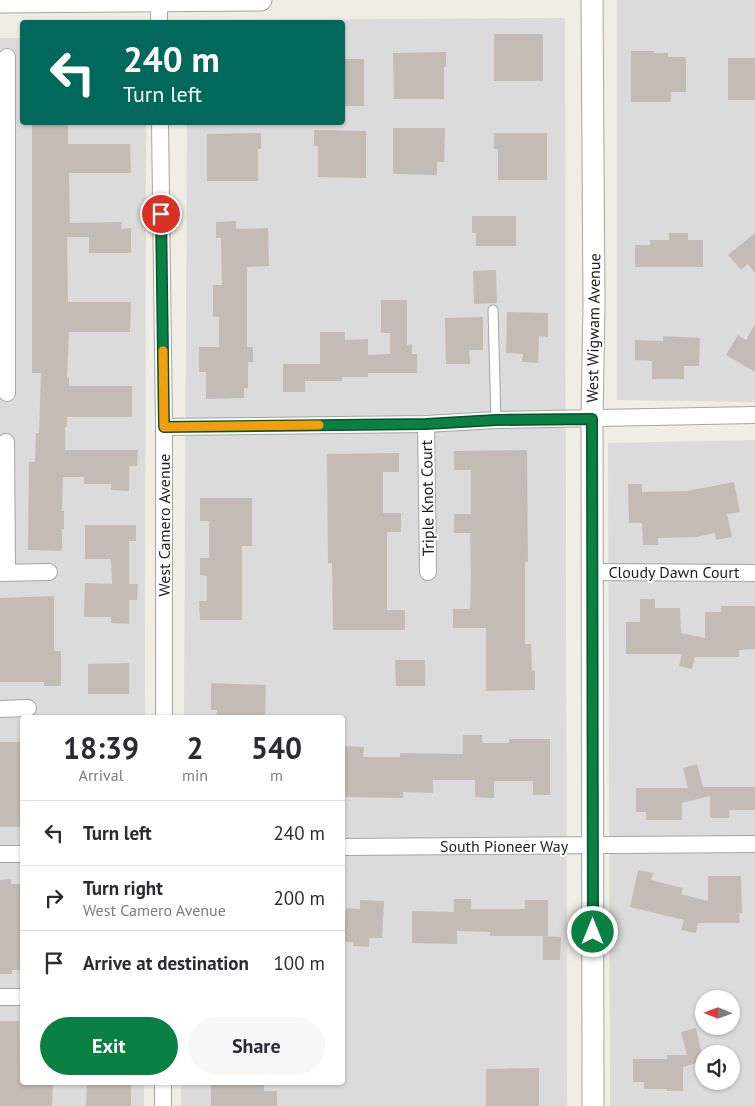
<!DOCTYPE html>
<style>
body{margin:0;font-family:"PT Sans",sans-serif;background:#f7f7f7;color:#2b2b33;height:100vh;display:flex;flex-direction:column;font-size:19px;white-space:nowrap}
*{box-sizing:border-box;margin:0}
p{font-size:16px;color:#7c7c81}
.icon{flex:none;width:28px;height:28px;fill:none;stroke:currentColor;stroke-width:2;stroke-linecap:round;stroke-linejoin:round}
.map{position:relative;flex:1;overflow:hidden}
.drawer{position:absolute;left:20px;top:715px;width:325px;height:370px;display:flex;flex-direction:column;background:#fff;border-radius:5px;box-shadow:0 1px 4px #0004}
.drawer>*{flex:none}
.hud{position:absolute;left:20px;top:20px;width:325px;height:105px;border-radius:5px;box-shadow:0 1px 4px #0004;background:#00695c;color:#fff;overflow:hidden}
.needle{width:32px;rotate:271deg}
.fabs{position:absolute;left:695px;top:990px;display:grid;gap:10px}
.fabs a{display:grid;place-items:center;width:45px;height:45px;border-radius:50%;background:#fff;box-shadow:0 1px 4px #0004;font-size:25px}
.pin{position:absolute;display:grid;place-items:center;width:42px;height:42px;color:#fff;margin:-21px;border:2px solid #fff;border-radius:50%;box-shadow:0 1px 5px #0007}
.me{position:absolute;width:55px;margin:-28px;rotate:0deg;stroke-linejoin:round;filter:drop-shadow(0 0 4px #0008)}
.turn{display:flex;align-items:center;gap:18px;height:105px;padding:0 20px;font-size:22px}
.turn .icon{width:65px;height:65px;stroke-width:2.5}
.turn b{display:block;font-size:35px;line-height:42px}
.eta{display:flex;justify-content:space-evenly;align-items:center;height:85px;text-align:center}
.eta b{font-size:30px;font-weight:700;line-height:35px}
.primary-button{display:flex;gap:10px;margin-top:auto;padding:10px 20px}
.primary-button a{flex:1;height:58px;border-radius:30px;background:#0b8043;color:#fff;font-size:20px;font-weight:700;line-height:58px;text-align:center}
.primary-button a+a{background:#f7f7f7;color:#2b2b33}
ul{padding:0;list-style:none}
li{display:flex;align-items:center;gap:15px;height:65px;padding:0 20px;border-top:1px solid #e1e1e2}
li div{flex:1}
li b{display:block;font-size:19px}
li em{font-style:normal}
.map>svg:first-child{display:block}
.residential{fill:#dcdbdb;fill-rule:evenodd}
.building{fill:#c3bcb4}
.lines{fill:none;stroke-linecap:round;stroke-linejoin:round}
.service-casing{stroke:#a5a5a5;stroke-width:11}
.minor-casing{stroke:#a5a5a5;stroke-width:18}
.tertiary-casing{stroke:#a5a5a5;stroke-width:23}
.service{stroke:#fff;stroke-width:9}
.minor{stroke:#fff;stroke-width:16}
.tertiary{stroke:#fff;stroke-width:21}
.route-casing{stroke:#07532c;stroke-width:12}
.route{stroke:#0b8043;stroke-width:9}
.slow{stroke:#f59e0b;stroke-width:9}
.labels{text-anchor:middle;stroke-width:4;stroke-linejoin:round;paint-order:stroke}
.street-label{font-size:16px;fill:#1e1e1e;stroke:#fff}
</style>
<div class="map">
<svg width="755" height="1106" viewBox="0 0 755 1106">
<rect width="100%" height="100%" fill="#efede4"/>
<!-- residential -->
<g class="residential">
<polygon points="617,0 755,0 755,402 617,400"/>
<polygon points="565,18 567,1106 181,1106 181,1083 342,1082 342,718 184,717 187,123 342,122 342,22 186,22 186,20"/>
<polygon points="0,38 22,38 22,122 146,123 145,717 22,718 22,1082 144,1083 144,1106 0,1106"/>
<path d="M 755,440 L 755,1106 L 610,1106 L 608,443 ZM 704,999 L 731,999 L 731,1026 L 704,1026 ZM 704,1054 L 731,1054 L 731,1081 L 704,1081 Z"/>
</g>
<!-- building -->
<g class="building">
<rect x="494" y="34" width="49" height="47"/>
<polygon points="631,51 654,51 654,53 668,53 668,57 686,57 686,92 671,92 671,102 631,102"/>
<polygon points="446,52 446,67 444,67 444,99 394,99 393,53"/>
<rect x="728" y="58" width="27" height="42"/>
<rect x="342" y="59" width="22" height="47"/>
<polygon points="32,122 68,122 68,144 130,144 131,173 69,173 70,223 122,222 121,229 131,228 131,253 89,253 89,237 67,237 68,302 131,302 130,332 69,332 67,378 69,378 69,386 132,386 132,417 67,417 67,427 65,427 65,450 138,450 137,466 129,466 129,491 111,490 111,484 84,484 84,477 63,477 62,511 64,511 64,529 62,529 62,551 28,550 29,462 35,462 36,433 39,433 41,373 32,373"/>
<polygon points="393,128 445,128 444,162 437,162 437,175 393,174"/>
<polygon points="314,130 366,131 366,178 318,177 318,146 314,146"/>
<polygon points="261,133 261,149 258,149 258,181 207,181 207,134"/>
<polygon points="494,133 547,133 547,180 498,180 498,149 494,149"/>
<polygon points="472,216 516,216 516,246 476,246 476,233 472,233"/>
<polygon points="236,221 236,229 268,228 269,266 247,267 247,347 253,347 253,362 248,362 248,388 244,388 244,398 206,399 206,372 199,372 199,347 219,347 219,317 213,317 213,285 222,285 221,238 216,238 216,222"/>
<polygon points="669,233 688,233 688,240 703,240 703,267 635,267 635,245 650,245 650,240 669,240"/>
<polygon points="755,233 755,273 748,264 741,270 728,255"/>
<polygon points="496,270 497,303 474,304 473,271"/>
<polygon points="381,300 407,300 407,345 412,344 412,354 417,354 417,373 368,373 368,377 342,377 342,381 305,381 305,392 283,392 283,364 320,364 320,332 345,332 345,340 368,339 368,355 390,354 390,333 381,333"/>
<polygon points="507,312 548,313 548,337 539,336 538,363 522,362 523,354 506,353"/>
<polygon points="483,317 483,350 469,350 470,364 446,364 445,318"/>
<polygon points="755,324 755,372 726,355 738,335 746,340"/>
<polygon points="663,336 700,338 699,366 684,366 684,379 652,379 652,361 635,360 635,340 663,341"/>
<polygon points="527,450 528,562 525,562 525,644 531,644 532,671 535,671 535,690 486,691 486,628 453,628 453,609 470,609 471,579 470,533 454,533 454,514 471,514 471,470 454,470 454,451"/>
<polygon points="399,453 399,472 383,472 383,513 401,513 401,532 387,532 387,610 405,610 405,630 333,630 332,563 328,563 327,454"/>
<polygon points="734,482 740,512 727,514 732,537 716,540 715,533 696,537 658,538 658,545 643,545 642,523 629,523 628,484 642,484 642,492 687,491"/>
<polygon points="200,498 252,498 252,546 242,546 242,620 200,620 199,601 207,601 207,576 200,575 200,558 209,558 209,521 200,521"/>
<polygon points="85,525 136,525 136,541 129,541 129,584 138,584 137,600 129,600 129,624 111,623 111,617 84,617 85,583 112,584 111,559 85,559"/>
<polygon points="54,596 54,651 61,651 61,686 44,686 44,682 0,682 0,598"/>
<polygon points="640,599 655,599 655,608 680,608 681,633 705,638 705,612 721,612 721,606 755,606 755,649 739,650 739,657 695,657 692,669 679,666 682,654 626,654 626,622 640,622"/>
<polygon points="395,660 425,660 425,686 396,686"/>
<polygon points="129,663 129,694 88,694 88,664"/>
<polygon points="211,683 266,685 265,718 216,718 217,710 211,710"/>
<polygon points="463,735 482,735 482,743 509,743 509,739 550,739 550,795 533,795 533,781 494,781 494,798 475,797 475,780 433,780 433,793 403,792 403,798 342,797 342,746 364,747 363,757 400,757 400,753 463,754"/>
<rect x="0" y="742" width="22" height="85"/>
<polygon points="697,764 703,787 755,787 755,810 729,810 729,818 710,818 710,796 682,803 682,820 646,820 646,812 636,812 636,788 688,788 683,768"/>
<polygon points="638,870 653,873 651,880 683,888 681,894 708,901 708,876 741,876 742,913 739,913 740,923 698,923 696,933 681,930 684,920 630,907"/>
<polygon points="11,879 11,884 22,884 22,970 12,970 12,974 0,974 0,880"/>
<polygon points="454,899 471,899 471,909 525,909 525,900 548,900 548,936 490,936 490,932 457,931 457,944 412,943 412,911 454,912"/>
<polygon points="360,900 384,901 382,938 369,938 369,947 353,946 353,942 342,942 342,919 345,920 346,908 360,909"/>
<polygon points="543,936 561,937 560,960 543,960"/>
<polygon points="0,1021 19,1021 20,1082 53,1082 52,1106 0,1106"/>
<polygon points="696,1028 702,1055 704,1055 704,1061 683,1067 683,1091 667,1091 667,1089 644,1089 644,1082 633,1082 633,1059 667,1059 667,1055 687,1055 681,1032"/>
<polygon points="539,1068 539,1106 486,1106 486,1069"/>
<polygon points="87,1082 131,1082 131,1106 86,1106"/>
<polygon points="211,1082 264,1082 264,1091 277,1091 277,1106 211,1106"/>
</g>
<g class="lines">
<!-- service casing -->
<g class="service-casing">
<polyline id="service" points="493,310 496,420"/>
</g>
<!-- minor casing -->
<g class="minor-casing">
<g id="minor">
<polyline points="159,0 159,22"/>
<polyline points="160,122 164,427 164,718"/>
<polyline points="7,393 7,57"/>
<polyline points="426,424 428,572"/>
<polyline points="164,427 426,424 496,420 755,415"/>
<polyline points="6,442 7,572"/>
<polyline points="592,572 755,573"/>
<polyline points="0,573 49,572"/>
<polyline points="0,709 28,708"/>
<polyline points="342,847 755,844"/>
<polyline points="0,854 22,854"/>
<polyline points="0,997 22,997"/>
<polyline points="163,1106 163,1082"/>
</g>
</g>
<!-- tertiary casing -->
<g class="tertiary-casing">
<g id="tertiary">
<polyline points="592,0 594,304 592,419 593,1106"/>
<polyline points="0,2 261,0"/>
</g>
</g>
<!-- service -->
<use href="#service" class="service"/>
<!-- minor -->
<use href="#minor" class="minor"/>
<!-- tertiary -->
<use href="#tertiary" class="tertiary"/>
</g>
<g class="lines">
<!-- route casing -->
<g class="route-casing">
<polyline id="route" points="161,214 164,427 426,424 496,420 592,419 593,932"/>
</g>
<!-- route -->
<use href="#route" class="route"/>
<!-- slow -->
<polyline class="slow" points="163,351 164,427 319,425"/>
</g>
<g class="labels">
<!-- street labels -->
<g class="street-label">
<text transform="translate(593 328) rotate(-89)" y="6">West Wigwam Avenue</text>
<text transform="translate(427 498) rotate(-91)" y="6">Triple Knot Court</text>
<text transform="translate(164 525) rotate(-90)" y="6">West Camero Avenue</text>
<text x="674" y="578">Cloudy Dawn Court</text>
<text x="504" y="852">South Pioneer Way</text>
</g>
</g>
</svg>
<div class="fabs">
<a><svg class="needle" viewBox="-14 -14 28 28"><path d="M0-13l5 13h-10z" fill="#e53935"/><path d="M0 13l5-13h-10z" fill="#7c7c81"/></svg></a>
<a><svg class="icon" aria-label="sound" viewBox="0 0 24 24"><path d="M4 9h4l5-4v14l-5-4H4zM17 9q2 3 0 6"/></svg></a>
</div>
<div class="pin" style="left:161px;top:214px;background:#d93025"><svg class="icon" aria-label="arrive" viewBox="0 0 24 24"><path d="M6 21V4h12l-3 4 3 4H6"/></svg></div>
<svg class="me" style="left:593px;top:932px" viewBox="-20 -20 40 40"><circle r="17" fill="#0b8043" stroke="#fff" stroke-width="3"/><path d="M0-11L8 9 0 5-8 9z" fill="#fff"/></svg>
<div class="hud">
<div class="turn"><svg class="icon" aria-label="left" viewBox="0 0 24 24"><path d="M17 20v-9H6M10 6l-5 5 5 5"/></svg><div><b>240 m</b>Turn left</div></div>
</div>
<section class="drawer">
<div class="eta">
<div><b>18:39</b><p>Arrival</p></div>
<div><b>2</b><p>min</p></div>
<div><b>540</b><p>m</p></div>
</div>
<ul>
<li><svg class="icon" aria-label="left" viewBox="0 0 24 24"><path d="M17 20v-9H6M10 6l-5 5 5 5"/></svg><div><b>Turn left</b></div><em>240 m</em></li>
<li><svg class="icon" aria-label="right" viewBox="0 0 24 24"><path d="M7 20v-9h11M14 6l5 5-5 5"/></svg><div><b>Turn right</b><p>West Camero Avenue</p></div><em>200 m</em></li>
<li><svg class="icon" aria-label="arrive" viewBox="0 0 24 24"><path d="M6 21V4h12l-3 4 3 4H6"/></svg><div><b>Arrive at destination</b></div><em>100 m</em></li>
</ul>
<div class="primary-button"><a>Exit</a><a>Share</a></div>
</section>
</div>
